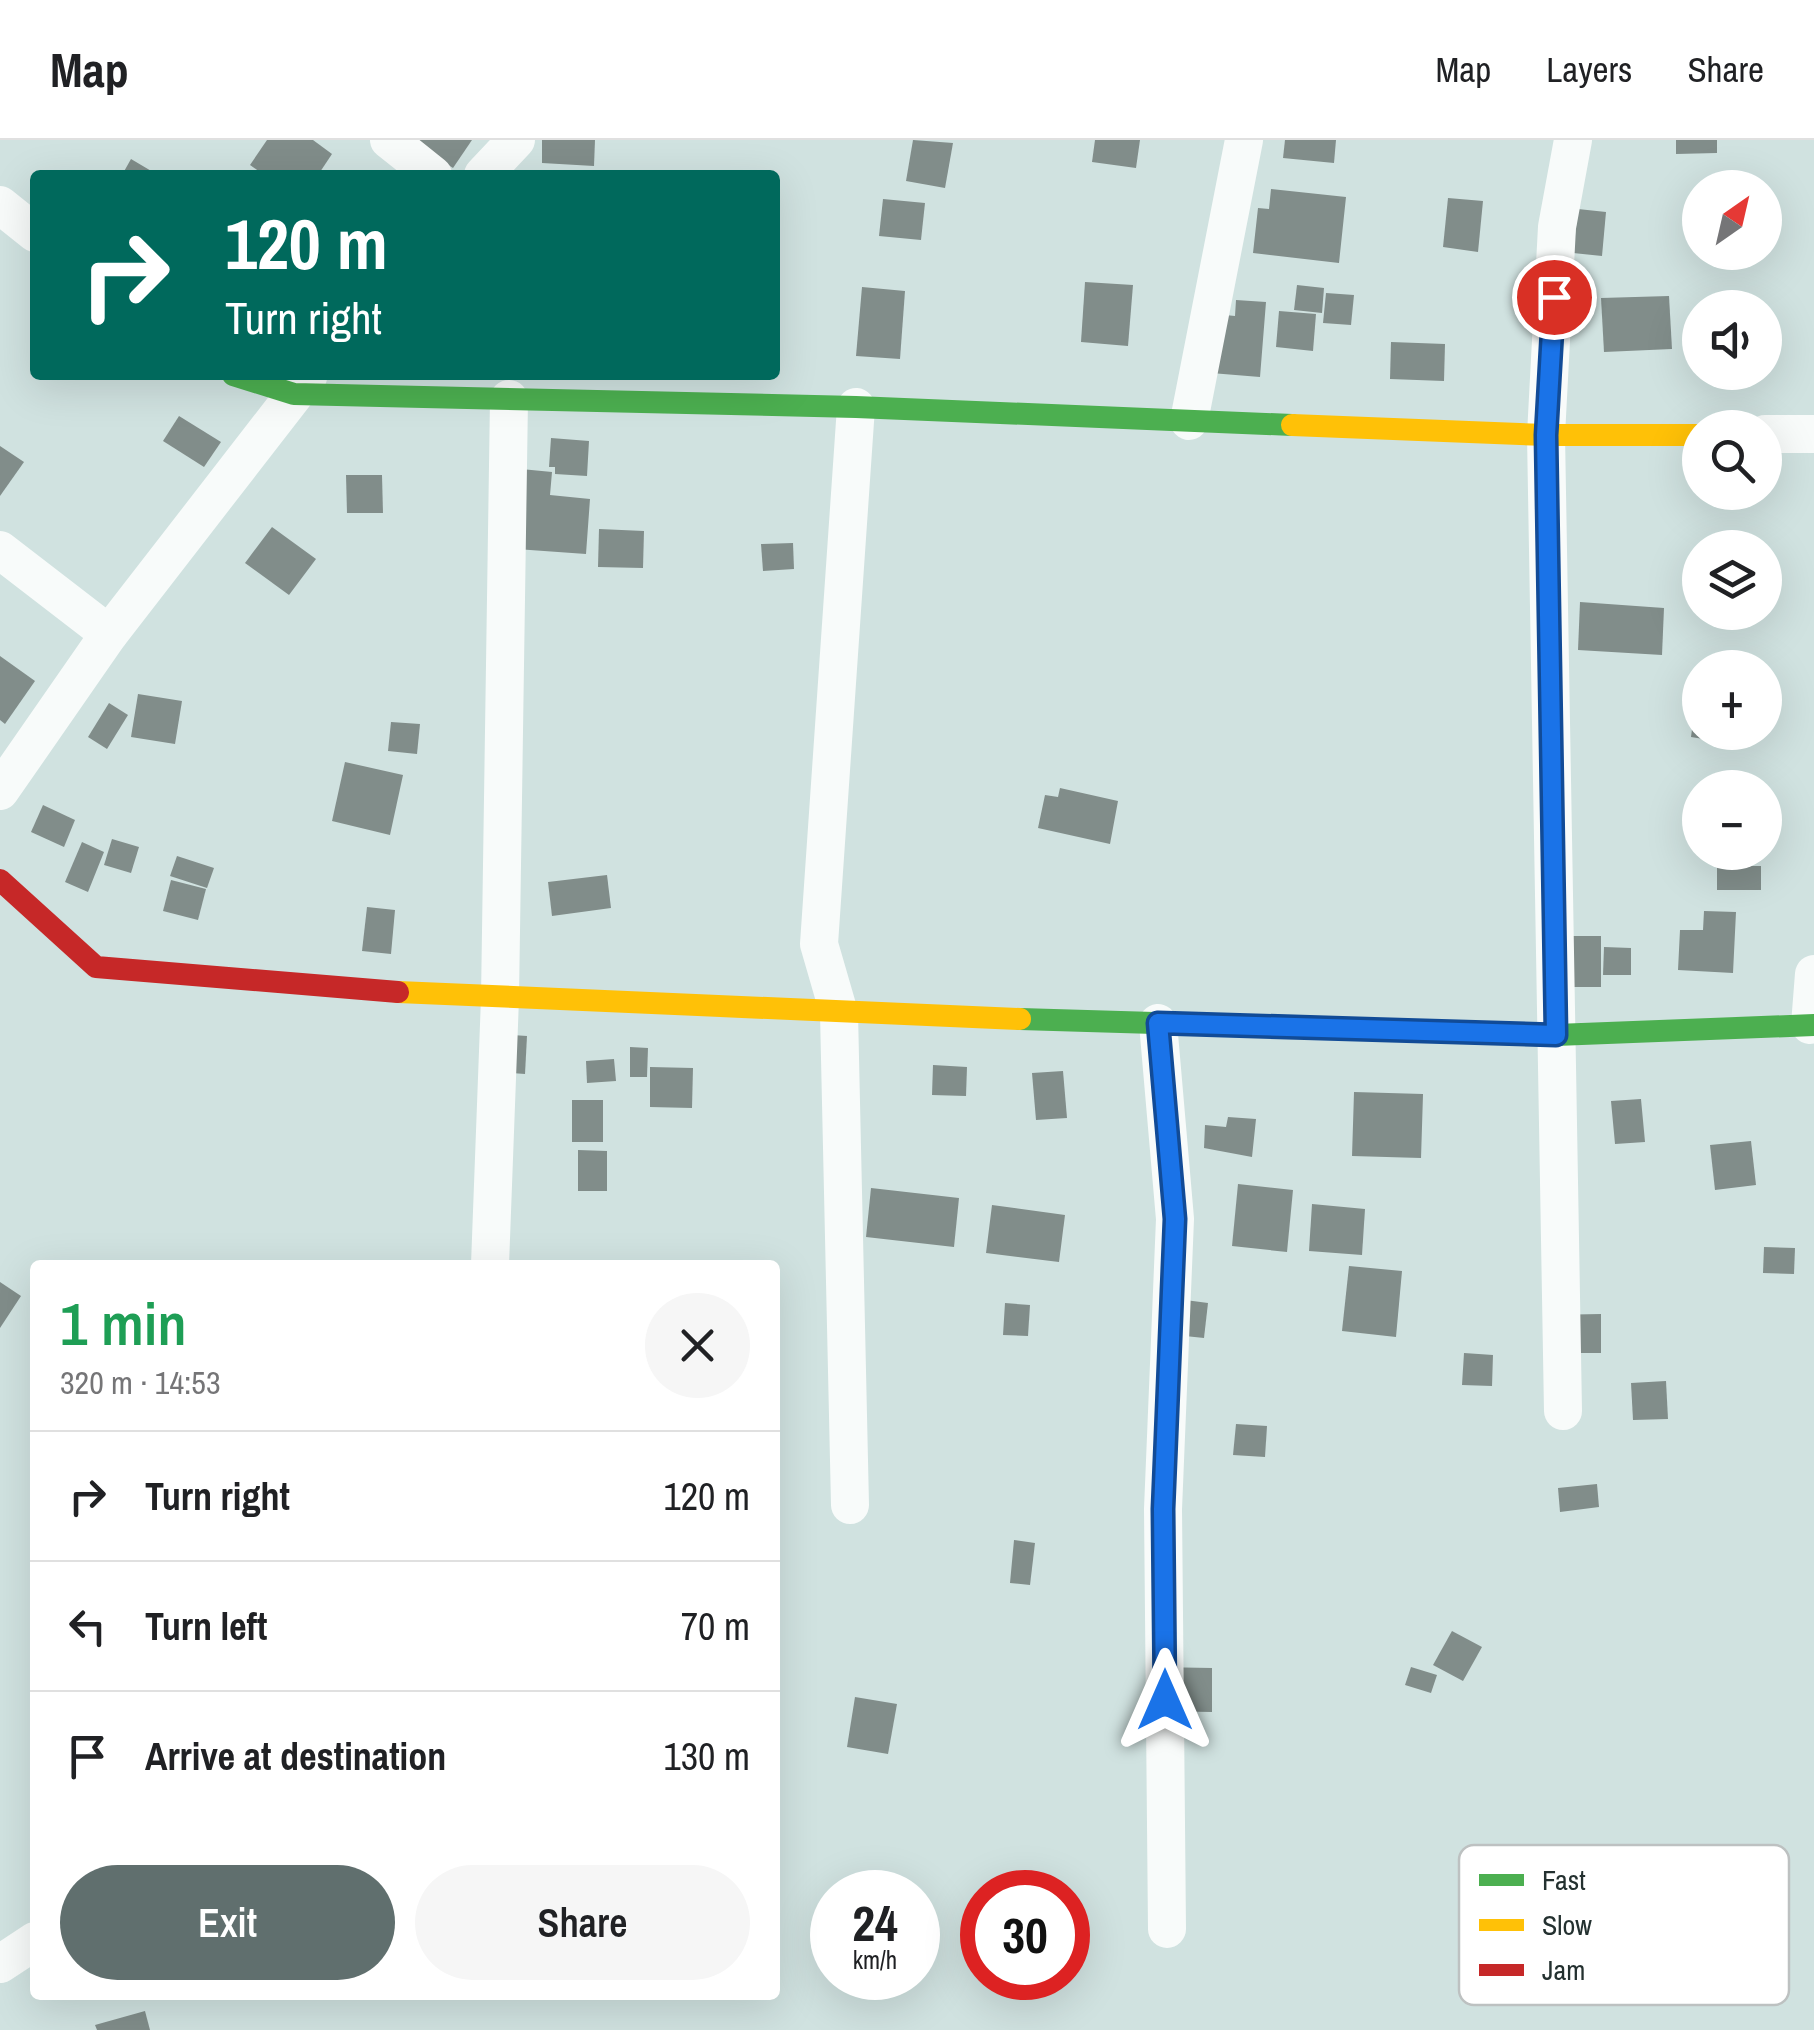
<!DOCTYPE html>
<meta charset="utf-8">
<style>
body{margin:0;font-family:"Archivo Narrow",sans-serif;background:#f6f6f6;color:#202124;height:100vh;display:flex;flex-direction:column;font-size:38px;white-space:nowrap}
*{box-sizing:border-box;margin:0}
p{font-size:32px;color:#757577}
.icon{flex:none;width:55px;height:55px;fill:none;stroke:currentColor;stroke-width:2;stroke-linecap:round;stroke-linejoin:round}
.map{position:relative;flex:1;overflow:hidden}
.side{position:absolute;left:30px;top:1120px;width:750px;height:740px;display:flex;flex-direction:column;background:#fff;border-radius:10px;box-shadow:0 10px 40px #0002}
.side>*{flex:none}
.top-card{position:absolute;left:30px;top:30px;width:750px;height:210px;border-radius:10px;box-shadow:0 10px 40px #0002;background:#00695c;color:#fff;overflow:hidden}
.needle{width:65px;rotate:34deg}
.buttons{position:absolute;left:1682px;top:30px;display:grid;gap:20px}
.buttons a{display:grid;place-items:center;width:100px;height:100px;border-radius:50%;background:#fff;box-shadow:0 10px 40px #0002;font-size:50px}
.speed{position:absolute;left:810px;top:1730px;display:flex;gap:20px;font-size:50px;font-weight:700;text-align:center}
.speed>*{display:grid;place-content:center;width:130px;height:130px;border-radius:50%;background:#fff;box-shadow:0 10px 40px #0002;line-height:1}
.speed small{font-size:25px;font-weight:400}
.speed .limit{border:15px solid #d22;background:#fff;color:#111}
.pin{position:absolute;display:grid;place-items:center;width:85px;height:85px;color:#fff;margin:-42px;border:5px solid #fff;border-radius:50%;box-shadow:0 2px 10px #0007}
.me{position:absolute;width:110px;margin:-55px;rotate:0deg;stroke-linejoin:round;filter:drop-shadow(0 0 8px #0008)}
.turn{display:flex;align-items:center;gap:35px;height:210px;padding:0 30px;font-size:45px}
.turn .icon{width:130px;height:130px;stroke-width:2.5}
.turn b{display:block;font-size:70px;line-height:85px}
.round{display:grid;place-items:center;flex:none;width:105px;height:105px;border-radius:52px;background:#f6f6f6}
.summary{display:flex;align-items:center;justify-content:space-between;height:170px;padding:0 30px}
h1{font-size:60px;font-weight:600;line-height:75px;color:#1e9e55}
.button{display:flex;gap:20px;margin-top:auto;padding:20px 30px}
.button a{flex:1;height:115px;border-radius:60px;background:#606f6e;color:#fff;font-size:40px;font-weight:600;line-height:115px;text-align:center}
.button a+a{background:#f6f6f6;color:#202124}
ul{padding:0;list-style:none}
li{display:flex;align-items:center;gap:30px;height:130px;padding:0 30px;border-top:2px solid #e0e0e0}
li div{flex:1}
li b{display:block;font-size:38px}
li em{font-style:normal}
header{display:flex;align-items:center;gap:60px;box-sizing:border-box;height:140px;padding:0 50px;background:#fff;border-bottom:2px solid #e0e0e0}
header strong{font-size:48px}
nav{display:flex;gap:55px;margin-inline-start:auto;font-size:35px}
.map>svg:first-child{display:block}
.building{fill:#818d8a}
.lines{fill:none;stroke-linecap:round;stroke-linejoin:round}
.street{stroke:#f8fbfa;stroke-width:38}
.fast{stroke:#4caf50;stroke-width:22}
.slow{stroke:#ffc107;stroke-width:22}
.jam{stroke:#c62828;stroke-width:22}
.route-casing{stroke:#114b97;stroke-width:25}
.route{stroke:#1a73e8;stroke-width:18}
.key{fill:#fff;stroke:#bdc1c1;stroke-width:2.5}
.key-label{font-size:28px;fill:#243130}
</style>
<header>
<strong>Map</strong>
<nav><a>Map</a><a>Layers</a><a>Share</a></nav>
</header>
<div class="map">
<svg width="1814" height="1890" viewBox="0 0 1814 1890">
<rect width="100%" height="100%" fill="#d0e2e0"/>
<!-- building -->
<g class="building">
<polygon points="267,0 313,0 332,14 318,35 264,35 250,25"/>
<polygon points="411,0 472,0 453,28"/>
<polygon points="542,0 595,0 594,26 542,23"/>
<polygon points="913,0 953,3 945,48 906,41"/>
<polygon points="1095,0 1140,0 1136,28 1092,22"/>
<polygon points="1285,0 1336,0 1334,23 1283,18"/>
<polygon points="1676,0 1717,0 1717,13 1676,14"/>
<polygon points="131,19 158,35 122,35"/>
<polygon points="1271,49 1346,57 1339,123 1253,113 1258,68 1269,69"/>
<polygon points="1448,58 1483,61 1478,112 1443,107"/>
<polygon points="883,59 925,63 921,100 879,96"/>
<polygon points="1578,69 1606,72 1602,116 1573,113"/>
<polygon points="1085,142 1133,145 1128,206 1081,202"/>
<polygon points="1297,145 1324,148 1322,173 1294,170"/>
<polygon points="862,147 905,151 900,219 856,216"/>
<polygon points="1326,153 1354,155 1351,185 1323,183"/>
<polygon points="1669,156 1672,209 1604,212 1601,158"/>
<polygon points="1236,160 1266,162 1260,237 1211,233 1215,174 1235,176"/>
<polygon points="1279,171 1316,174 1313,211 1276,207"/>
<polygon points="1391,202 1445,204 1444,241 1390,239"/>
<polygon points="179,276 221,302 204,327 163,301"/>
<polygon points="551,298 589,301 587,336 555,334 555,327 549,327"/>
<polygon points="0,306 24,322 0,356"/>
<polygon points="521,329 552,332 550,355 590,359 586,414 516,409"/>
<polygon points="346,335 382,335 383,373 347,373"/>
<polygon points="272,387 316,419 289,455 245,423"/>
<polygon points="599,389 644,391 643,428 598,427"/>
<polygon points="793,403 794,429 763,431 761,404"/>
<polygon points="1580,462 1664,468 1662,515 1578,510"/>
<polygon points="0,516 35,541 5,584 0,580"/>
<polygon points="138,554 182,561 175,604 131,597"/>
<polygon points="1696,559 1700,559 1700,592 1723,592 1722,602 1691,597"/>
<polygon points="109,563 128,575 107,609 88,597"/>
<polygon points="391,582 420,584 417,614 388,611"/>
<polygon points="345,622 403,635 390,695 332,681"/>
<polygon points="1060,648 1118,661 1110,704 1038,688 1045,655 1058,657"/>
<polygon points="43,665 75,680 64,707 31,692"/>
<polygon points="112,699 139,707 131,733 104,725"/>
<polygon points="82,702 104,712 88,752 65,742"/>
<polygon points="177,716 214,728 207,748 170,736"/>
<rect x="1717" y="726" width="44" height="24"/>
<polygon points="607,735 611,768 552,776 548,742"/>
<polygon points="171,740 206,749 198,780 163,771"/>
<polygon points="367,767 395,770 391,814 362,811"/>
<polygon points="1704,771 1736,772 1733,833 1678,830 1680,790 1703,790"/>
<rect x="1557" y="796" width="44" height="51"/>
<polygon points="1604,807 1631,808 1631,835 1603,835"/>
<polygon points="484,893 527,896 525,934 482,931"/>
<polygon points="630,907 648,908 647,937 630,937"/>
<polygon points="614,919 616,941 587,943 586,921"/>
<polygon points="933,925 967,927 966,956 932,955"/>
<polygon points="650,927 693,928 692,968 650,967"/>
<polygon points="1063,931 1067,978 1036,980 1032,933"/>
<polygon points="1354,952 1423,954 1421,1018 1352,1016"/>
<polygon points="1641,959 1645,1002 1615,1004 1611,961"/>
<rect x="572" y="960" width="31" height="42"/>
<polygon points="1228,977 1256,979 1252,1017 1204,1008 1205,985 1226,987"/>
<polygon points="1751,1001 1756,1045 1715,1050 1710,1005"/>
<polygon points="578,1010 607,1011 607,1051 578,1051"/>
<polygon points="1238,1044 1293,1050 1287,1112 1232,1106"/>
<polygon points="871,1048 959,1058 954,1107 866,1097"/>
<polygon points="1312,1064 1365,1069 1362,1115 1309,1111"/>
<polygon points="992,1065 1065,1075 1059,1122 986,1113"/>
<polygon points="1764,1107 1795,1108 1794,1134 1763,1133"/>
<polygon points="1349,1126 1402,1131 1396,1197 1342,1191"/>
<polygon points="0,1142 21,1156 0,1188"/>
<polygon points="1170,1158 1208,1163 1204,1198 1166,1194"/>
<polygon points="1005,1163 1030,1165 1028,1196 1003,1195"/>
<polygon points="1601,1174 1601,1213 1548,1213 1548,1175"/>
<polygon points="1464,1213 1493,1215 1492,1246 1462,1245"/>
<polygon points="1666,1241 1668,1279 1633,1280 1631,1243"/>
<polygon points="1236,1284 1267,1286 1265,1317 1233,1315"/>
<polygon points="1597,1344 1599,1367 1560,1372 1558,1348"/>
<polygon points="1014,1400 1035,1403 1030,1445 1010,1443"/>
<polygon points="1452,1491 1482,1507 1463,1541 1433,1525"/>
<polygon points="1155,1527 1212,1528 1212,1572 1155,1571"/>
<polygon points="1411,1527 1437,1535 1431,1553 1405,1545"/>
<polygon points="855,1557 897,1564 888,1614 847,1607"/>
<polygon points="145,1871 150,1890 97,1890 95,1885"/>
</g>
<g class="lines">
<!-- street -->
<g class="street">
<polyline points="389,0 433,35"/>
<polyline points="483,35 516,0"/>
<polyline points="0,65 35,93"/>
<polyline points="1189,281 1244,0"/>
<polyline points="1765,294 1814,294"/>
<polyline points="0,410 109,494"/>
<polyline points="0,651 109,494 308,237"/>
<polyline points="1158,883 1175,1079 1163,1369 1167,1789"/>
<polyline points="1810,885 1814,834"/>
<polyline points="490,1125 500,858 509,259"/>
<polyline points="1563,1271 1546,295 1557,87 1573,0"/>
<polyline points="850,1365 839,873 819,804 856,267"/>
<polyline points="0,1824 35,1801"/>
</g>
<!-- fast -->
<g class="fast">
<polyline points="233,235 294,254 856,267 1292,285"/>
<polyline points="1020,879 1556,895 1814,885"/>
</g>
<!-- slow -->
<g class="slow">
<polyline points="1292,285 1546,295 1700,295"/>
<polyline points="398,852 1020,879"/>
</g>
<!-- jam -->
<polyline class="jam" points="0,740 96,827 398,852"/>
</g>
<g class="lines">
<!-- route casing -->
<g class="route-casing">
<polyline id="route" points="1165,1560 1163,1369 1175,1079 1158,883 1556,895 1546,295 1554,157"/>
</g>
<!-- route -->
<use href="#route" class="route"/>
</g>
<!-- legend -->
<rect x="1459" y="1705" width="330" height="160" rx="15" class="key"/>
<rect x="1479" y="1734" width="45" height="12" fill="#4caf50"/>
<rect x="1479" y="1779" width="45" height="12" fill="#ffc107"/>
<rect x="1479" y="1824" width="45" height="12" fill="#c62828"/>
<g class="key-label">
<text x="1542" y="1750">Fast</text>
<text x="1542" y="1795">Slow</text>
<text x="1542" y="1840">Jam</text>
</g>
</svg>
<div class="buttons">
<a><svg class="needle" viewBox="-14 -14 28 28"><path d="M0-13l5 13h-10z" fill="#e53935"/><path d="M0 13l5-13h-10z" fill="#757577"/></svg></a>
<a><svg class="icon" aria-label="sound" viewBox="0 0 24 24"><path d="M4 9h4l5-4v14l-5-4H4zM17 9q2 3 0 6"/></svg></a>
<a><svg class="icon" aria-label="search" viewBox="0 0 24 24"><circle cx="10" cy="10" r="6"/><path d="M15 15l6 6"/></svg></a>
<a><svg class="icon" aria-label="layers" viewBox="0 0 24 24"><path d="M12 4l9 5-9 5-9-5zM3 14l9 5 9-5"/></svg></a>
<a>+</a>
<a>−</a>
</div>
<div class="speed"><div>24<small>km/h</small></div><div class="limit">30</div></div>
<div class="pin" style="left:1554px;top:157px;background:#d93025"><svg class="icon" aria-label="arrive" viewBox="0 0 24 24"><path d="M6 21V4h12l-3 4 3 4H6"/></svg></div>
<svg class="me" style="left:1165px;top:1560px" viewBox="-20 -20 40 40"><path d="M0-17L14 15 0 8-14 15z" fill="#1a73e8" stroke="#fff" stroke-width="4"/></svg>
<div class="top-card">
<div class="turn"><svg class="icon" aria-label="right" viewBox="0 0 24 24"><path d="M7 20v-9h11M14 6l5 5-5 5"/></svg><div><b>120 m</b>Turn right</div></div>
</div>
<section class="side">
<div class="summary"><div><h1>1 min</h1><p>320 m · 14:53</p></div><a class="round"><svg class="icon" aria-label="close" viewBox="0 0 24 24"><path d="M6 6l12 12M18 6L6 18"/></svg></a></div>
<ul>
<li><svg class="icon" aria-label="right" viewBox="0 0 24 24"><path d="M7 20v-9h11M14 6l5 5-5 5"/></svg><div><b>Turn right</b></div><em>120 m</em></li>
<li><svg class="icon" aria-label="left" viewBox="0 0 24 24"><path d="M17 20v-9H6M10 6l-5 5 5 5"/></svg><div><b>Turn left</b></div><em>70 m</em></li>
<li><svg class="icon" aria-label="arrive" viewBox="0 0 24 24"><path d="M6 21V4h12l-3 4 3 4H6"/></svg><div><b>Arrive at destination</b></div><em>130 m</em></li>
</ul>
<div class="button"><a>Exit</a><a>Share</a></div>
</section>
</div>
